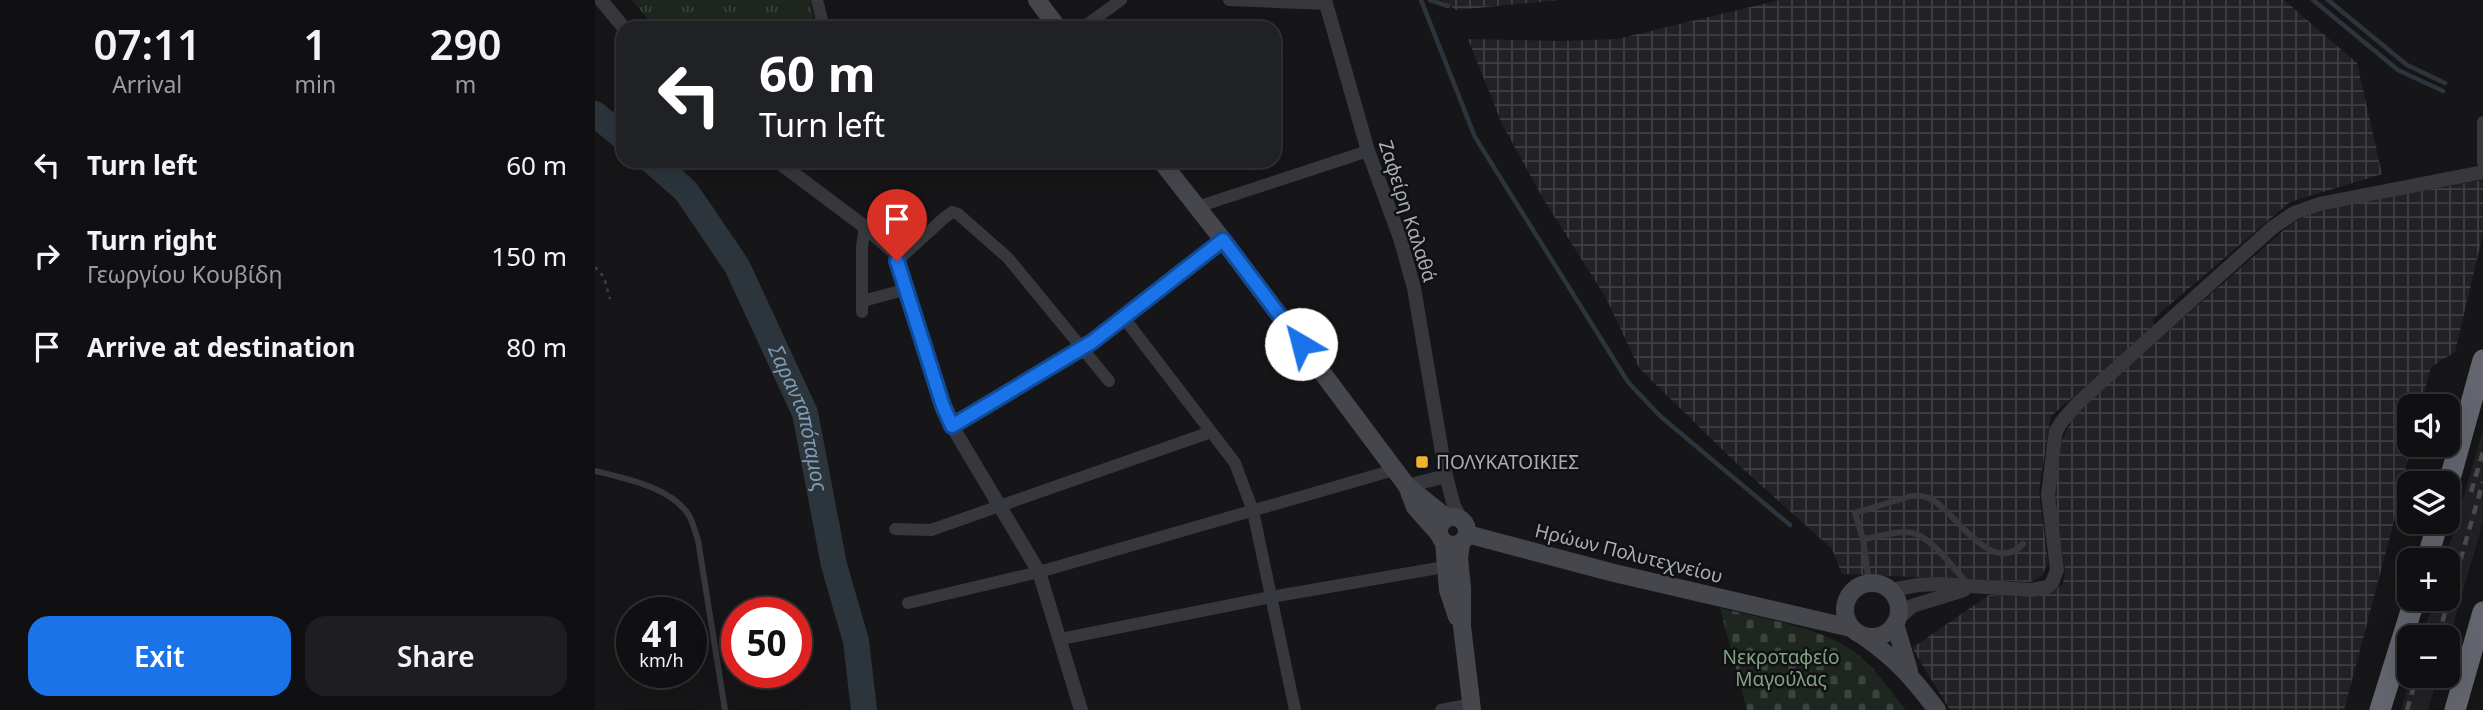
<!DOCTYPE html>
<meta charset="utf-8">
<style>
body{margin:0;font-family:"Noto Sans",sans-serif;background:#1e1e20;color:#f1f3f6;height:100vh;display:flex;flex-direction:column;font-size:26px;white-space:nowrap}
*{box-sizing:border-box;margin:0}
p{font-size:23px;color:#9c9d9f}
.icon{flex:none;width:38px;height:38px;fill:none;stroke:currentColor;stroke-width:2;stroke-linecap:round;stroke-linejoin:round}
.map{position:relative;flex:1;overflow:hidden}
.panel{display:flex;flex-direction:column;background:#101012;width:595px}
.panel>*{flex:none}
.top-card{position:absolute;left:21px;top:21px;width:665px;height:147px;border-radius:21px;box-shadow:0 7px 28px #0002,0 0 0 2px #303032;background:#202124;color:#fff;overflow:hidden}
.controls{position:absolute;left:1802px;top:394px;display:grid;gap:14px}
.controls a{display:grid;place-items:center;width:63px;height:63px;border-radius:14px;background:#101012;box-shadow:0 7px 28px #0002,0 0 0 2px #303032;font-size:35px}
.speed{position:absolute;left:21px;top:597px;display:flex;gap:14px;font-size:35px;font-weight:700;text-align:center}
.speed>*{display:grid;place-content:center;width:91px;height:91px;border-radius:50%;background:#101012;box-shadow:0 7px 28px #0002,0 0 0 2px #303032;line-height:1}
.speed small{font-size:18px;font-weight:400}
.speed .limit{border:10px solid #d22;background:#fff;color:#111}
.pin{position:absolute;display:grid;place-items:center;width:60px;height:60px;color:#fff;margin:-72px -30px;border-radius:50% 50% 50% 0;rotate:-45deg;box-shadow:0 0 7px #0007}
.pin .icon{rotate:45deg}
.me{position:absolute;width:77px;margin:-38px;rotate:323deg;stroke-linejoin:round;filter:drop-shadow(0 0 5px #0008)}
.turn{display:flex;align-items:center;gap:24px;height:147px;padding:0 28px;font-size:32px}
.turn .icon{width:91px;height:91px;stroke-width:2.5}
.turn b{display:block;font-size:49px;line-height:60px}
.eta{display:flex;justify-content:space-evenly;align-items:center;height:119px;text-align:center}
.eta b{font-size:42px;font-weight:600;line-height:49px}
.primary-button{display:flex;gap:14px;margin-top:auto;padding:14px 28px}
.primary-button a{flex:1;height:80px;border-radius:21px;background:#1a73e8;color:#fff;font-size:28px;font-weight:600;line-height:80px;text-align:center}
.primary-button a+a{background:#1e1e20;color:#f1f3f6}
ul{padding:0;list-style:none}
li{display:flex;align-items:center;gap:21px;height:91px;padding:0 28px}
li div{flex:1}
li b{display:block;font-size:26px}
li em{font-style:normal}
main{display:flex;flex:1;min-height:0}
.map>svg:first-child{display:block}
.built{fill:#222225}
.industrial{fill:url(#industrial-grid)}
.grass{fill:url(#grass-tufts)}
.cemetery{fill:url(#cemetery-stones)}
.lines{fill:none;stroke-linecap:round;stroke-linejoin:round}
.stream{stroke:#2c353c;stroke-width:4.5}
.river{stroke:#2c353c;stroke-width:26}
.path{stroke:#3d3f44;stroke-width:2.5;stroke-dasharray:3.5 5;stroke-linecap:butt}
.service{stroke:#37383d;stroke-width:6}
.minor{stroke:#37383d;stroke-width:12}
.tertiary{stroke:#37383d;stroke-width:14}
.secondary{stroke:#45474d;stroke-width:18}
.motorway{stroke:#63666e;stroke-width:21}
.rail{stroke:#4a4c52;stroke-width:4.5;stroke-dasharray:9 7;stroke-linecap:butt}
.route-casing{stroke:#114b97;stroke-width:18}
.route{stroke:#1a73e8;stroke-width:12}
.poi-dot{fill:#f2b134;stroke:#111113;stroke-width:2.5}
.labels{text-anchor:middle;stroke-width:5;stroke-linejoin:round;paint-order:stroke}
.street-label{font-size:19px;fill:#a8adb8;stroke:#111113}
.poi-label{font-size:19px;fill:#a8adb8;stroke:#111113;text-anchor:start}
.park-label{font-size:19px;fill:#7fa381;stroke:#111113}
.water-label{font-size:21px;font-style:italic;fill:#7f9bb3;stroke:#111113}
</style>
<main>
<section class="panel">
<div class="eta">
<div><b>07:11</b><p>Arrival</p></div>
<div><b>1</b><p>min</p></div>
<div><b>290</b><p>m</p></div>
</div>
<ul>
<li><svg class="icon" aria-label="left" viewBox="0 0 24 24"><path d="M17 20v-9H6M10 6l-5 5 5 5"/></svg><div><b>Turn left</b></div><em>60 m</em></li>
<li><svg class="icon" aria-label="right" viewBox="0 0 24 24"><path d="M7 20v-9h11M14 6l5 5-5 5"/></svg><div><b>Turn right</b><p>Γεωργίου Κουβίδη</p></div><em>150 m</em></li>
<li><svg class="icon" aria-label="arrive" viewBox="0 0 24 24"><path d="M6 21V4h12l-3 4 3 4H6"/></svg><div><b>Arrive at destination</b></div><em>80 m</em></li>
</ul>
<div class="primary-button"><a>Exit</a><a>Share</a></div>
</section>
<div class="map">
<svg width="1888" height="710" viewBox="0 0 1888 710">
<defs>
<pattern id="industrial-grid" width="8" height="8" patternUnits="userSpaceOnUse" patternTransform="scale(1.75)"><rect width="8" height="8" fill="#222225"/><path d="M0 4h8M4 0v8" fill="none" stroke="#3f3f43"/></pattern>
<pattern id="grass-tufts" width="24" height="20" patternUnits="userSpaceOnUse" patternTransform="scale(1.75)"><rect width="24" height="20" fill="#1e261f"/><path d="M3 7l-1-3M5 7V3M7 7l1-3M15 17l-1-3M17 17v-4M19 17l1-3" fill="none" stroke="#3c433d"/></pattern>
<pattern id="cemetery-stones" width="16" height="16" patternUnits="userSpaceOnUse" patternTransform="scale(1.75)"><rect width="16" height="16" fill="#1e261f"/><path d="M2 7V4a2 2 0 0 1 4 0v3zM10 15v-3a2 2 0 0 1 4 0v3z" fill="#3c433d"/></pattern>
</defs>
<rect width="100%" height="100%" fill="#161618"/>
<!-- built -->
<g class="built">
<polygon points="1888,430 1888,522 1857,629 1853,643 1853,637 1827,637 1839,599 1853,598 1853,560 1850,560"/>
<polygon points="1816,676 1843,676 1833,710 1806,710"/>
</g>
<!-- industrial -->
<g class="industrial">
<polygon points="847,0 966,0 861,10"/>
<polygon points="1185,0 1689,0 1762,63 1787,174 1695,202 1558,319 1560,327 1456,416 1444,490 1453,562 1447,576 1435,582 1247,574 1237,549 1139,461 1044,368 1010,296 950,202 907,124 873,39 966,41 1022,39"/>
<polygon points="1888,180 1888,234 1860,352 1836,367 1826,406 1815,406 1816,445 1797,529 1749,710 1355,710 1317,648 1394,595 1435,597 1455,593 1468,584 1470,570 1460,504 1461,479 1465,444 1476,422 1496,399 1697,223 1725,209"/>
</g>
<!-- grass -->
<polygon class="grass" points="37,0 215,0 221,28 60,28"/>
<!-- cemetery -->
<path class="cemetery" d="M 1125,608 C 1168,619 1233,628 1266,657 C 1283,672 1297,693 1311,710 L 1152,710 Z"/>
<g class="lines">
<!-- stream -->
<g class="stream">
<polyline points="826,0 880,137 1033,382 1065,416 1195,525"/>
<polyline points="835,0 853,6"/>
<polyline points="1718,0 1803,70 1848,91"/>
<polyline points="1733,0 1812,65 1850,83"/>
</g>
<!-- river -->
<g class="river">
<polyline points="0,114 28,137"/>
<path id="s1" d="M 57,161 L 91,191 L 142,266 L 210,413 L 239,565 L 261,641 L 269,710"/>
</g>
<!-- path -->
<polyline class="path" points="0,267 9,277 15,299"/>
<!-- service -->
<g class="service">
<path d="M 0,471 C 29,478 75,487 93,514 C 98,521 100,532 103,540 L 130,710"/>
<path d="M 1268,539 C 1282,537 1297,532 1311,532 C 1334,532 1358,568 1373,584"/>
<path d="M 1274,583 L 1268,539 L 1260,513 L 1316,496 C 1325,495 1330,496 1338,500 C 1361,514 1397,577 1428,544"/>
</g>
<!-- minor -->
<g class="minor">
<polyline points="222,0 229,28"/>
<polyline points="634,0 731,4"/>
<polyline points="487,28 526,0"/>
<polyline points="1888,122 1888,162"/>
<polyline points="602,207 773,151"/>
<polyline points="302,261 349,218 357,212 363,214 413,258 514,381"/>
<polyline points="268,301 312,289"/>
<polyline points="267,312 267,247 270,227"/>
<polyline points="529,318 640,463 658,511 700,710"/>
<polyline points="357,426 497,342 628,240"/>
<polyline points="300,529 336,530 616,432"/>
<polyline points="313,603 444,572 799,470"/>
<polyline points="466,639 676,597 849,567"/>
<polyline points="846,710 877,704"/>
</g>
<!-- tertiary -->
<g class="tertiary">
<polyline points="6,0 29,28"/>
<polyline points="730,0 773,151 805,238 819,288 851,476 859,506 866,519"/>
<polyline points="182,161 270,227 299,252 348,406 357,426 444,572 486,710"/>
<polyline points="812,486 851,476"/>
<polyline points="1296,590 1323,585 1344,584 1436,590 1452,587 1457,583 1462,570 1453,495 1459,444 1461,431 1468,420 1484,402 1677,228 1699,213 1724,204 1888,172"/>
<polyline points="1303,619 1317,606 1369,590"/>
</g>
<!-- secondary -->
<g class="secondary">
<polyline points="442,0 463,28"/>
<polyline points="566,161 628,240 812,486 852,518"/>
<polyline points="812,486 820,507 844,534"/>
<circle cx="858" cy="531" r="14"/>
<polyline points="872,534 1019,573 1256,628"/>
<polyline points="849,542 853,590 862,617"/>
<polyline points="866,543 864,558 867,588 867,626 877,710"/>
<circle cx="1277" cy="610" r="27"/>
<polyline points="1300,624 1314,671"/>
<path d="M 1268,636 C 1302,660 1317,677 1342,710"/>
</g>
<!-- motorway -->
<g class="motorway">
<polyline points="1853,486 1888,360"/>
<polyline points="1832,560 1843,522"/>
<polyline points="1785,710 1820,598"/>
<polyline points="1860,710 1888,612"/>
</g>
<!-- rail -->
<g class="rail">
<polyline points="1876,492 1888,452"/>
<polyline points="1843,637 1888,482"/>
<polyline points="1812,710 1822,676"/>
</g>
</g>
<g class="lines">
<!-- route casing -->
<g class="route-casing">
<polyline id="route" points="302,261 348,406 357,426 497,342 628,240 706,344"/>
</g>
<!-- route -->
<use href="#route" class="route"/>
</g>
<!-- markers -->
<rect class="poi-dot" x="820" y="455" width="14" height="14" rx="3.5"/>
<g class="labels">
<!-- street labels -->
<g class="street-label">
<text transform="translate(813 211) rotate(72)" y="7">Ζαφείρη Καλαθά</text>
<text transform="translate(1034 553) rotate(14)" y="7">Ηρώων Πολυτεχνείου</text>
</g>
<!-- poi labels -->
<g class="poi-label">
<text x="841" y="469">ΠΟΛΥΚΑΤΟΙΚΙΕΣ</text>
</g>
<!-- park labels -->
<g class="park-label">
<text x="1186" y="664">Νεκροταφείο<tspan x="1186" dy="22">Μαγούλας</tspan></text>
</g>
<!-- water labels -->
<g class="water-label">
<text dy="7" stroke="none"><textPath href="#s1" startOffset="301">Σαρανταπόταμος</textPath></text>
</g>
</g>
</svg>
<div class="controls">
<a><svg class="icon" aria-label="sound" viewBox="0 0 24 24"><path d="M4 9h4l5-4v14l-5-4H4zM17 9q2 3 0 6"/></svg></a>
<a><svg class="icon" aria-label="layers" viewBox="0 0 24 24"><path d="M12 4l9 5-9 5-9-5zM3 14l9 5 9-5"/></svg></a>
<a>+</a>
<a>−</a>
</div>
<div class="speed"><div>41<small>km/h</small></div><div class="limit">50</div></div>
<div class="pin" style="left:302px;top:261px;background:#d93025"><svg class="icon" aria-label="arrive" viewBox="0 0 24 24"><path d="M6 21V4h12l-3 4 3 4H6"/></svg></div>
<svg class="me" style="left:706px;top:344px" viewBox="-20 -20 40 40"><circle r="19" fill="#fff"/><path d="M0-13L10 11 0 6-10 11z" fill="#1a73e8"/></svg>
<div class="top-card">
<div class="turn"><svg class="icon" aria-label="left" viewBox="0 0 24 24"><path d="M17 20v-9H6M10 6l-5 5 5 5"/></svg><div><b>60 m</b>Turn left</div></div>
</div>
</div>
</main>
